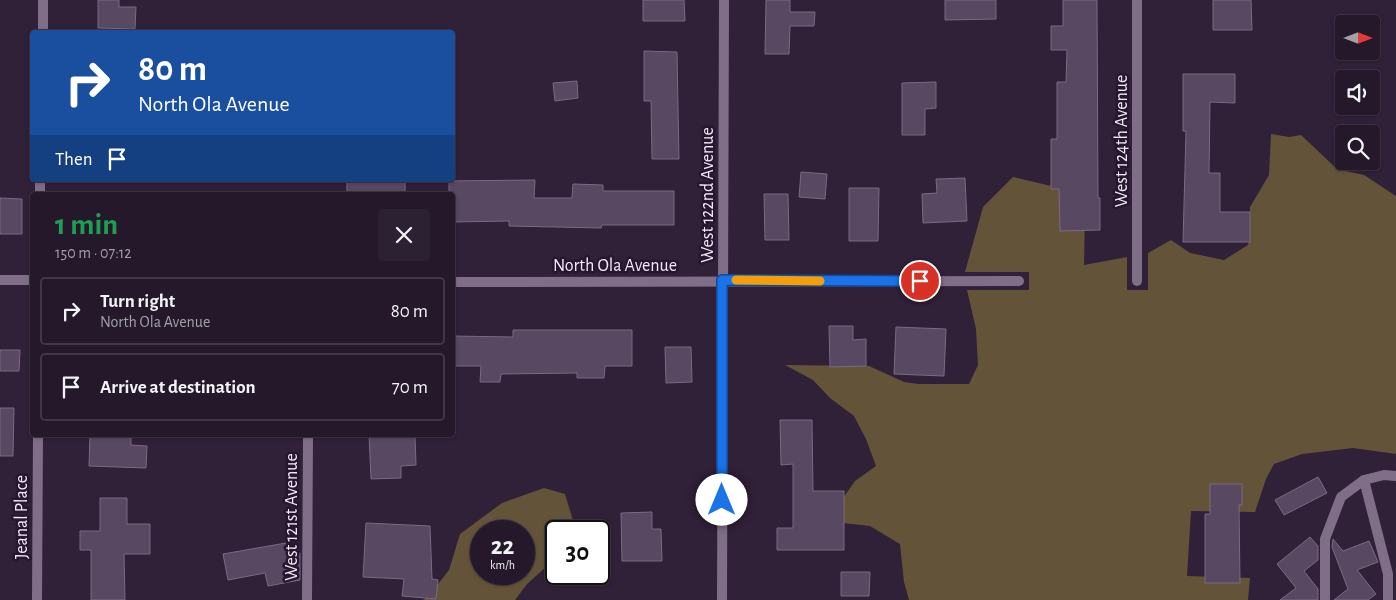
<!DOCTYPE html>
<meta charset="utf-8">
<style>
body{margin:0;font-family:"Alegreya Sans",sans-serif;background:#2c2132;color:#f1f3f6;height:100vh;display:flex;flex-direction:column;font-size:19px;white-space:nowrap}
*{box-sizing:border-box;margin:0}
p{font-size:16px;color:#a3a0a8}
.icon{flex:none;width:28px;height:28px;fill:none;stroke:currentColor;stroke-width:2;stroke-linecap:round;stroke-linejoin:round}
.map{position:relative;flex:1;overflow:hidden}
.details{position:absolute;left:30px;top:192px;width:425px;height:245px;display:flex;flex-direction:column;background:#24182a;border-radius:5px;box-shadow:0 1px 4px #0004,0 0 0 1px #413747}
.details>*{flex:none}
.hud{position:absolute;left:30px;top:30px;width:425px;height:152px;border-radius:5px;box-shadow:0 1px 4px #0004,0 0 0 1px #413747;background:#1a4fa0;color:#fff;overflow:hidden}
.needle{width:32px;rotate:90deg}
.tools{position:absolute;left:1335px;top:15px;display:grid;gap:10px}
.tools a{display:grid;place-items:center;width:45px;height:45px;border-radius:5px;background:#24182a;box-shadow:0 1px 4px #0004,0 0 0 1px #413747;font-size:25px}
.speed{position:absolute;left:470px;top:520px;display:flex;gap:10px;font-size:25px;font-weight:700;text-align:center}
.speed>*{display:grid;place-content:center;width:65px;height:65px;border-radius:50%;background:#24182a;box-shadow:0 1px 4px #0004,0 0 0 1px #413747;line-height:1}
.speed small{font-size:12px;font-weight:400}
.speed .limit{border:2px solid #111;border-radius:8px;background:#fff;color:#111}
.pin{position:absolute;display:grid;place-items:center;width:42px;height:42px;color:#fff;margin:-21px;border:2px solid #fff;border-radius:50%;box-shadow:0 1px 5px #0007}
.me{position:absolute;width:55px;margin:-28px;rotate:0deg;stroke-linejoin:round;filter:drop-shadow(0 0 4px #0008)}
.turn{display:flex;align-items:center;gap:18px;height:105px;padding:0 25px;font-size:22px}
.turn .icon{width:65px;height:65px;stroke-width:2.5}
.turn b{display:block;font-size:35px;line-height:42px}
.then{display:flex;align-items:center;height:48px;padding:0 25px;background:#0003;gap:10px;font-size:19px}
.round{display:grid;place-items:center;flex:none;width:52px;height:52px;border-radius:5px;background:#2c2132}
.head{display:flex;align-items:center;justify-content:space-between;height:85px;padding:0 25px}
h1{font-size:30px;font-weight:600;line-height:38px;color:#1e9e55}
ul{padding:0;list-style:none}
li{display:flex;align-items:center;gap:15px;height:68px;margin:0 10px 8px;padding:0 15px;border:2px solid #413747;border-radius:5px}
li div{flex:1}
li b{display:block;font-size:19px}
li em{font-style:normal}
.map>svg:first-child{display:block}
.forest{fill:#635439;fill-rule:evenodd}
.building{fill:#584861;stroke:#7c6986}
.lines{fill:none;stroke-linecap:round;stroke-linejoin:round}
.street{stroke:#806e89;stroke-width:10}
.route-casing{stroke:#114b97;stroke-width:12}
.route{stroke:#1a73e8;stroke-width:9}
.slow{stroke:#f59e0b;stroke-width:9}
.labels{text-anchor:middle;stroke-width:5;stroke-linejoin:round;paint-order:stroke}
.street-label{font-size:18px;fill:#f3e8f9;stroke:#26162e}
</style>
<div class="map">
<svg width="1396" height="600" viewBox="0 0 1396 600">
<rect width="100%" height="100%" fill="#302038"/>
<!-- forest -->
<g class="forest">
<polygon points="1271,134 1289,137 1301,135 1337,169 1364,175 1396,196 1396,454 1353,448 1302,454 1274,464 1266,479 1255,512 1191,511 1187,576 1250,578 1248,600 909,600 904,582 900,544 870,526 843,523 834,511 855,481 876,466 866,439 854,416 830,398 813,380 785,365 869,366 904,382 918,384 969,384 978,365 976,329 967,290 1029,290 1029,272 965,272 983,207 1013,177 1064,189 1085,212 1084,265 1127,257 1127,290 1148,290 1148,253 1171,240 1190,253 1224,260 1248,245 1250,207 1269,175"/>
<path d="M 544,488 L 565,494 L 574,524 L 572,531 L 556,531 L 556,558 L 527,584 L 515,600 L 423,600 L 428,597 L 449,570 L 460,534 L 502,503 ZM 481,531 L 524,531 L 524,574 L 481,574 Z"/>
</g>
<!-- building -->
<g class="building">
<polygon points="98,0 119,0 119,7 136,7 135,29 98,28"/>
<polygon points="643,0 684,0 685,21 643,21"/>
<polygon points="766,0 790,0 790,12 815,12 814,26 790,26 789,54 765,54"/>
<polygon points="945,0 996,0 996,19 945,20"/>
<polygon points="1063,0 1097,0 1098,198 1100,198 1100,230 1060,231 1059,189 1051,189 1051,139 1057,139 1057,82 1066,82 1067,50 1051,50 1051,26 1063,26"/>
<polygon points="1213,0 1251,0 1252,30 1213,30"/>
<polygon points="644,51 677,52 679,159 652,159 651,101 644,101"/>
<polygon points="1183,74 1235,74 1235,103 1210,102 1209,173 1220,173 1220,212 1250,212 1250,242 1183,242 1186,131 1183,131"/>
<polygon points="577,81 578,98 555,101 553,83"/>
<polygon points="936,82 936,108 925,109 925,135 902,135 902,83"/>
<polygon points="801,172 827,174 825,199 799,197"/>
<polygon points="965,178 967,221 923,223 922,194 937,193 936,179"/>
<rect x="347" y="180" width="58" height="15"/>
<polygon points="535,180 534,198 572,198 573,184 603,185 603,191 674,191 674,225 602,225 601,228 509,226 509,221 452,222 452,195 449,195 449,181"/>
<polygon points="849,188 879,188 878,241 849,241"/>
<polygon points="764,194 788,194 789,240 765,240"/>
<polygon points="0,198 22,199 22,234 0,234"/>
<polygon points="829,326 853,326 853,340 866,339 866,366 830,367"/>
<polygon points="896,327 946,329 944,376 894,374"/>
<polygon points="513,330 632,330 632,366 605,366 604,378 577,378 577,373 501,374 500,382 480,382 481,366 452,366 452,336 513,337"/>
<polygon points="665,347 691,347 692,382 666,383"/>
<polygon points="0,350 20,350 19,371 0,371"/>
<polygon points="0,408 14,408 13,456 0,456"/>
<polygon points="780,420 812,420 813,491 844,491 844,550 777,550 777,528 793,528 793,464 781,465"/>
<polygon points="90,435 131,435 131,445 147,446 146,468 89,466"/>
<polygon points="369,435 415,435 416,465 401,466 401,478 371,479"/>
<polygon points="1318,477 1327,493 1284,515 1275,500"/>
<polygon points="1210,484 1242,484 1242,505 1239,505 1240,583 1205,583 1205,514 1210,514"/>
<polygon points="100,498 127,498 127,524 150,524 150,554 124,554 125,600 91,600 91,550 80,550 80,531 100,531"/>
<polygon points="652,512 652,529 661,529 662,561 622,561 621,513"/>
<polygon points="366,523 430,526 432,579 438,580 436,599 402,596 404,579 363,577"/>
<polygon points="1310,537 1318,546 1318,560 1304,571 1318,589 1318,600 1280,600 1296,588 1277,564"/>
<polygon points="1333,539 1343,551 1369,541 1378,562 1357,570 1376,594 1368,600 1334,600 1348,589 1332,547"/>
<polygon points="286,543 288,556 300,553 300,580 268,586 265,573 228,580 223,554"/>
<polygon points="841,572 870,572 869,596 841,596"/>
</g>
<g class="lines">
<!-- street -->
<g class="street">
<polyline points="1137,0 1137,281"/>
<polyline points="43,32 43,0"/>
<polyline points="40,195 40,180"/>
<polyline points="0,280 32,280"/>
<polyline points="452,282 1019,281"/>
<polyline points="1364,480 1388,574 1388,600"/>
<polyline points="37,600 38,435"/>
<polyline points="307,600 308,435"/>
<polyline points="722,600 724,0"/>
<polyline points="1325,600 1325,539 1341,497 1364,480 1384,475 1396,476"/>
</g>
</g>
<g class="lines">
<!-- route casing -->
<g class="route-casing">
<polyline id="route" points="722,500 722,280 920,281"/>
</g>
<!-- route -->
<use href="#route" class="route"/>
<!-- slow -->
<polyline class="slow" points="736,280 820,281"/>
</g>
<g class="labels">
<!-- street labels -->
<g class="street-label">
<text transform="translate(1121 141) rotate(-90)" y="6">West 124th Avenue</text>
<text transform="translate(707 195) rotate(-90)" y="6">West 122nd Avenue</text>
<text x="615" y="271">North Ola Avenue</text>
<text transform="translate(21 517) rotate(-90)" y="6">Jeanal Place</text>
<text transform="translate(291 517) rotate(-90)" y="6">West 121st Avenue</text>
</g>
</g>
</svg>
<div class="tools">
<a><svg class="needle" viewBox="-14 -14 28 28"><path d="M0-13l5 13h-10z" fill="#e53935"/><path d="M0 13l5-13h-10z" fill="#a3a0a8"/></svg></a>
<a><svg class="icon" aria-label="sound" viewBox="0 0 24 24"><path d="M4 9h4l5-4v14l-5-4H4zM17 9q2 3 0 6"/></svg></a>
<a><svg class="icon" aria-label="search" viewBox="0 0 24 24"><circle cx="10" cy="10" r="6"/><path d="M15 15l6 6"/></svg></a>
</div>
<div class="speed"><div>22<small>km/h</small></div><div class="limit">30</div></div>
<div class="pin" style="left:920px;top:281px;background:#d93025"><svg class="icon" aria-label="arrive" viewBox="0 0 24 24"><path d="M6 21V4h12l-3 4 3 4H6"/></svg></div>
<svg class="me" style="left:722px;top:500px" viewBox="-20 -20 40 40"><circle r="19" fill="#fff"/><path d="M0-13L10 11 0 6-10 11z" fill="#1a73e8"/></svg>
<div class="hud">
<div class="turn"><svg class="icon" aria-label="right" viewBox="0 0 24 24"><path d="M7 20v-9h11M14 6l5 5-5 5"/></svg><div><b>80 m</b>North Ola Avenue</div></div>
<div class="then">Then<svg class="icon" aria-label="arrive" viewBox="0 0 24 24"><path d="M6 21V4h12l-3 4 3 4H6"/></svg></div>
</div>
<section class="details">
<div class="head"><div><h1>1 min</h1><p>150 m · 07:12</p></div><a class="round"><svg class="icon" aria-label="close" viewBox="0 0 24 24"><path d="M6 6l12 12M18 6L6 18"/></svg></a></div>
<ul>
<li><svg class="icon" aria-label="right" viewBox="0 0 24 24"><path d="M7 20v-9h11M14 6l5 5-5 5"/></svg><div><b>Turn right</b><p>North Ola Avenue</p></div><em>80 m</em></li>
<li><svg class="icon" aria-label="arrive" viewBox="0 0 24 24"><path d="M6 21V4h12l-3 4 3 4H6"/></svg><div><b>Arrive at destination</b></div><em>70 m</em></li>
</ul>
</section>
</div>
